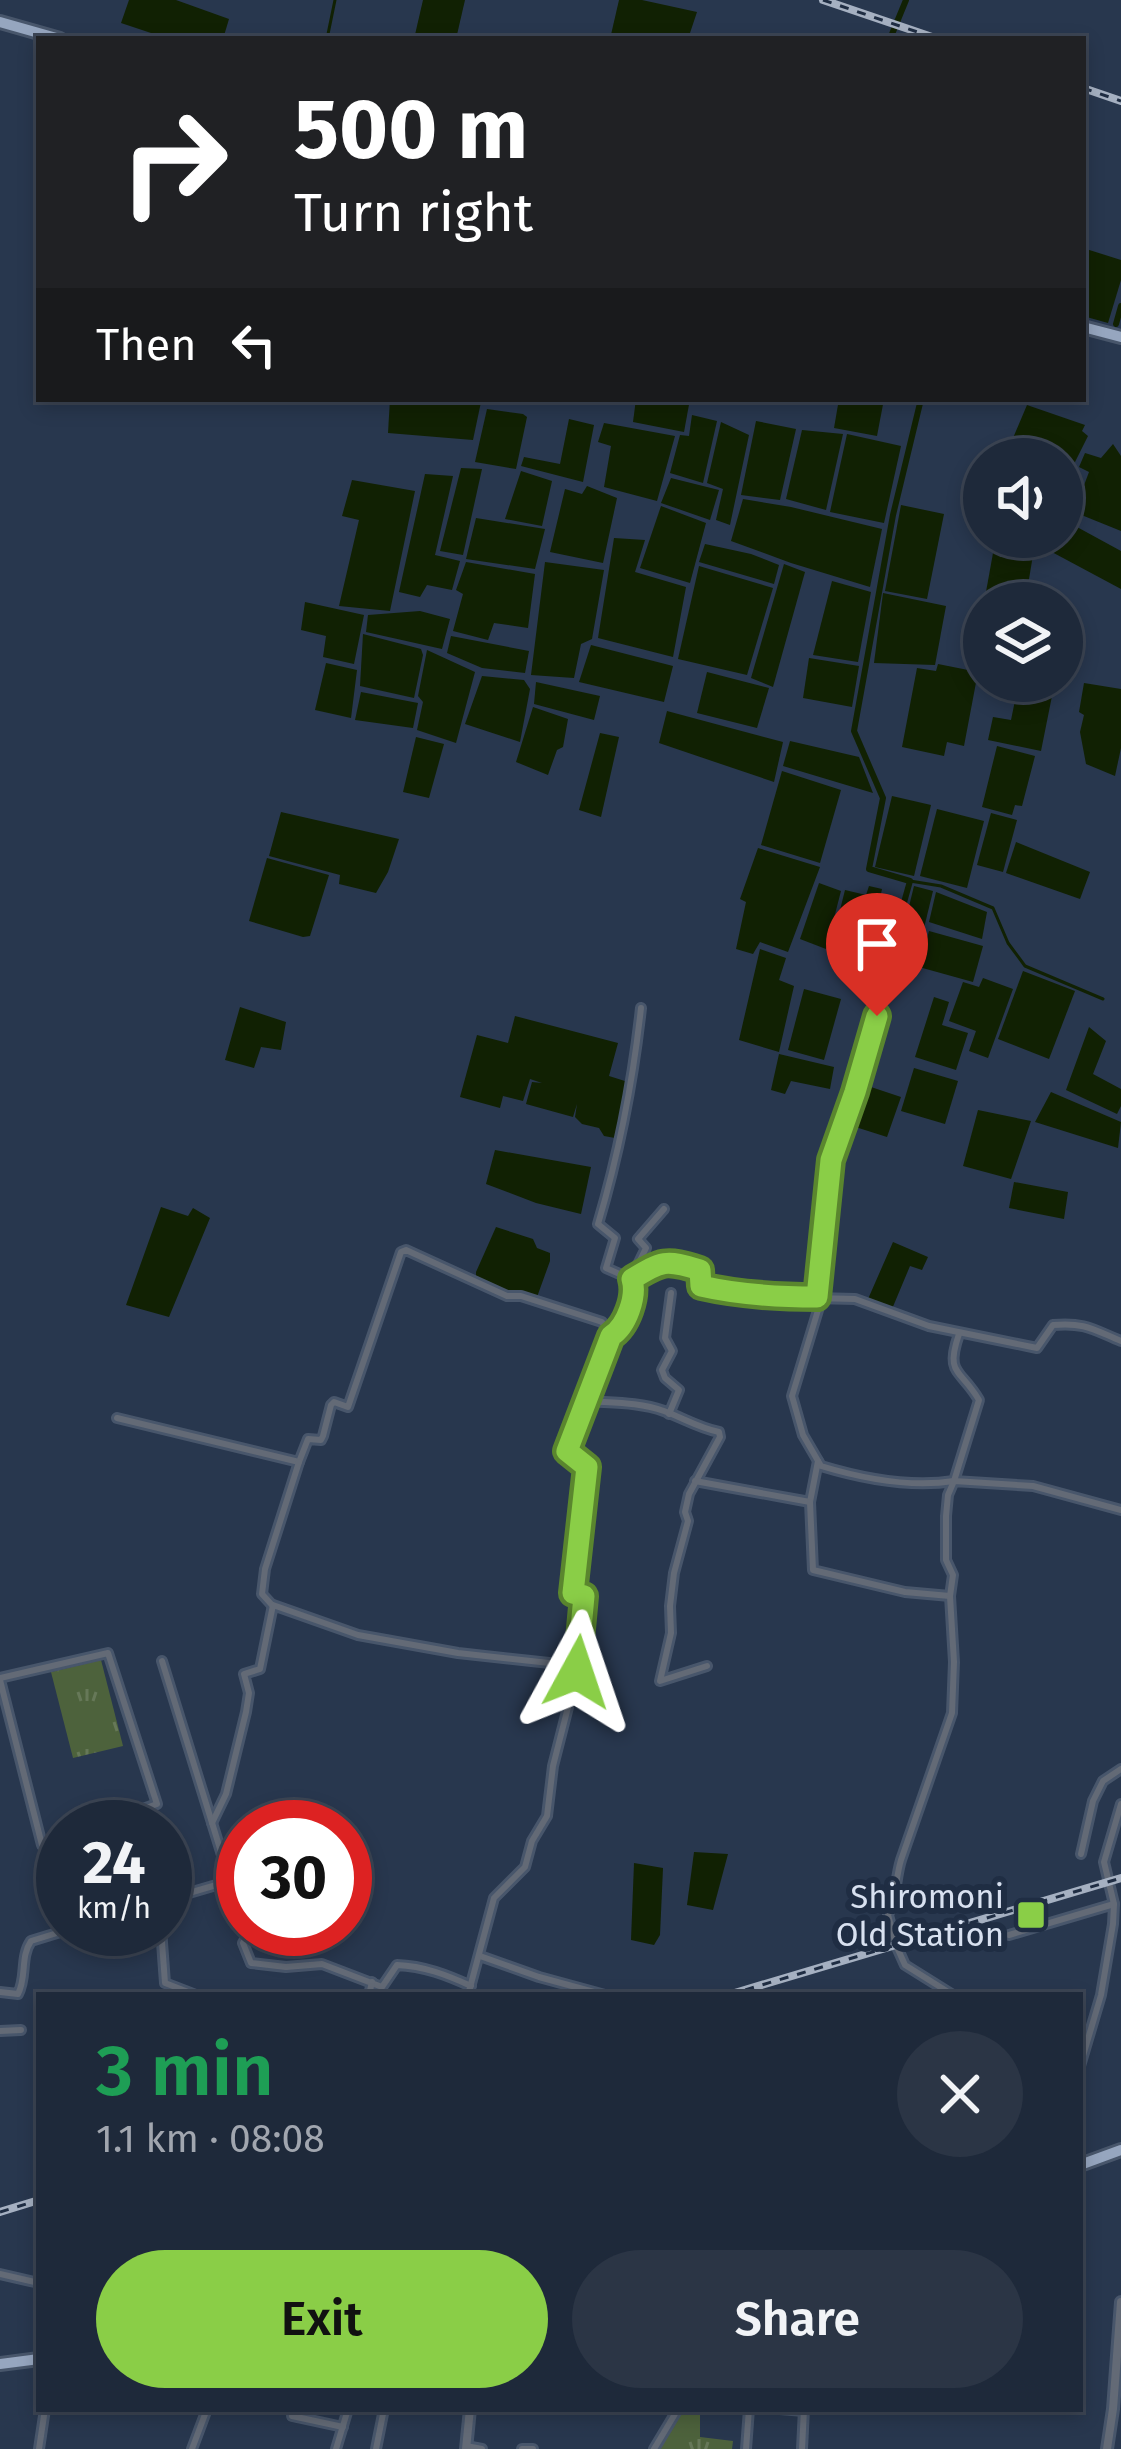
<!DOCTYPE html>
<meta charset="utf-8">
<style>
body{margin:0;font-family:"Fira Sans",sans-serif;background:#2b3545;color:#f1f3f6;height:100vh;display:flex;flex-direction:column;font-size:45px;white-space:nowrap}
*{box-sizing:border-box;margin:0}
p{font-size:39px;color:#a1a6af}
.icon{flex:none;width:66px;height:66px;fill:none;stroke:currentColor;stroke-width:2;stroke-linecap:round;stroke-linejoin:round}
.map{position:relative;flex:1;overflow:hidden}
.sheet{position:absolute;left:36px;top:1992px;width:1047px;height:420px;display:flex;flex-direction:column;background:#1e293a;border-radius:0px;box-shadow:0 6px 18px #0003,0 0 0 3px #3c4554}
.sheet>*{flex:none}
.banner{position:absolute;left:36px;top:36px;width:1050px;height:366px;border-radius:0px;box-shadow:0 6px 18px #0003,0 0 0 3px #3c4554;background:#202124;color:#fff;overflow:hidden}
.tools{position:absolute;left:963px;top:438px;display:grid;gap:24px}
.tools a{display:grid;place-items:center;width:120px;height:120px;border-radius:50%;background:#1e293a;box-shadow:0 6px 18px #0003,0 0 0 3px #3c4554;font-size:60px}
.speed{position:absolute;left:36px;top:1800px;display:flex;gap:24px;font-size:60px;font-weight:700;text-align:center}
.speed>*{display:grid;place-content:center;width:156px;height:156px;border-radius:50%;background:#1e293a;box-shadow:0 6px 18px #0003,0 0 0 3px #3c4554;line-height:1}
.speed small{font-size:30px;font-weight:400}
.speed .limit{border:18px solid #d22;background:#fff;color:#111}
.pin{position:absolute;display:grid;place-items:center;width:102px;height:102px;color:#fff;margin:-123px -51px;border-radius:50% 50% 50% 0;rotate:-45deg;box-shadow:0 0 12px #0007}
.pin .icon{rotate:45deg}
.me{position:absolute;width:132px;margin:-66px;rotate:5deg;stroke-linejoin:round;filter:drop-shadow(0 0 9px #0008)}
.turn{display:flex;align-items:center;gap:42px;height:252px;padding:0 60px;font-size:54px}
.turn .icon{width:156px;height:156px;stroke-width:2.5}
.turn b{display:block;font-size:84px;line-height:102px}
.then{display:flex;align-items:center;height:114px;padding:0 60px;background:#0003;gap:24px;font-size:45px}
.round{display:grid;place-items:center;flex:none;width:126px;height:126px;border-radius:63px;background:#2b3545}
.summary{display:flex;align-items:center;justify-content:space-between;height:204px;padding:0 60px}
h1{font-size:72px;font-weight:600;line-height:90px;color:#1e9e55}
.action{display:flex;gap:24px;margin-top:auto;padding:24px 60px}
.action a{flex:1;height:138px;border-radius:72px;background:#8ace47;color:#111;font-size:48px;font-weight:600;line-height:138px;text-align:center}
.action a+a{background:#2b3545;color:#f1f3f6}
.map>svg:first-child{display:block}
.park{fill:url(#park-tufts)}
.water{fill:#112103}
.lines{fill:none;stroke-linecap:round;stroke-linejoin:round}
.stream{stroke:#112103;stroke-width:3}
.canal{stroke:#112103;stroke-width:6}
.minor-casing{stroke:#48566b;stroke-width:12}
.tertiary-casing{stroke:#48566b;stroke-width:14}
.trunk-casing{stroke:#48566b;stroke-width:16}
.minor{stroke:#636a76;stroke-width:6}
.tertiary{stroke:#636a76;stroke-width:8}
.trunk{stroke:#96a6bf;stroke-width:10}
.rail-casing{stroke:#a5b0c1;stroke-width:8}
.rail{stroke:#1f2d43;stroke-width:3;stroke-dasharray:9;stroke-linecap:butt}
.route-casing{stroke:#5a862e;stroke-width:30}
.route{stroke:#8ace47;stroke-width:21}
.poi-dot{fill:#8ace47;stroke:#1f2d43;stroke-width:4.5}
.labels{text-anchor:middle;stroke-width:12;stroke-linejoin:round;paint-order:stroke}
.poi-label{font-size:33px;fill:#d8e1f0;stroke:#1f2d43;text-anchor:end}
</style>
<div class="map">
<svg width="1121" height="2449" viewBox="0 0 1121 2449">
<defs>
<pattern id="park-tufts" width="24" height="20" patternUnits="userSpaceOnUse" patternTransform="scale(3)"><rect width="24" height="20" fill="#4d623c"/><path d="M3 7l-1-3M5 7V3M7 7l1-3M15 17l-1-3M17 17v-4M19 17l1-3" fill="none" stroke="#667858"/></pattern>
</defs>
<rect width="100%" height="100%" fill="#28374e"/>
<!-- park -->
<g class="park">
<polygon points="101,1660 123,1746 73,1758 51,1672"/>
<polygon points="682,2409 700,2409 700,2437 733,2441 732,2449 658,2449"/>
</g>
<!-- water -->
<g class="water">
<polygon points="129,0 176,0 229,19 223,39 169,39 121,23"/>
<polygon points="423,0 465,0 456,39 414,39"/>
<polygon points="619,0 642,0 697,12 688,39 610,39"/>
<polygon points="1083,248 1121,260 1121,280 1108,323 1083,316"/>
<polygon points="390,399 447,399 481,402 473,440 388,433"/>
<polygon points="636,399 690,399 684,432 633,422"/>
<polygon points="839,399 884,399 877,436 834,428"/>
<polygon points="1027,405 1085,425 1082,431 1088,436 1073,466 1013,438"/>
<polygon points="487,409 523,414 527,417 516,469 475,462"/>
<polygon points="692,415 717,421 703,483 670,473 680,435 689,436"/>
<polygon points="569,419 594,425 583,482 521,466 524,457 560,464"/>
<polygon points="756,421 796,429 780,500 741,495"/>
<polygon points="721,422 749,435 730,525 716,520 723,489 707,483"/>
<polygon points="604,423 675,436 657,501 604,487 611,446 598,442"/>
<polygon points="802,430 843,434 826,510 786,499"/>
<polygon points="847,434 901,446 884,523 830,512"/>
<polygon points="1113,444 1121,456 1121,531 1074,512 1089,472 1079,467 1085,453 1101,458"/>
<polygon points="461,468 482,469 463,555 440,551"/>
<polygon points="521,471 552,481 542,526 505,519"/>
<polygon points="425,474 453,476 435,555 460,561 452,590 427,585 420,597 399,592"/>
<polygon points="671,478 719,490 710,520 661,503"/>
<polygon points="352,480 415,491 390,611 339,606 359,520 342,516"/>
<polygon points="587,486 617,498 603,563 550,552 565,489 582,494"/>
<polygon points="743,499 791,507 882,529 870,587 791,563 731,541"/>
<polygon points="901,505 944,514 927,599 885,591"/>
<polygon points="661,506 706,523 690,583 640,568"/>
<polygon points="476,518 545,529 535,569 466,559"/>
<polygon points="1066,521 1121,551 1121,589 1050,551 1057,537 1062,537"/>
<polygon points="614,538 645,540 635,572 686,587 673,657 598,638"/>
<polygon points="995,542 1034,549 1025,603 984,603"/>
<polygon points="705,544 751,554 779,565 774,584 699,562"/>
<polygon points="466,562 535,574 528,628 494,623 488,640 453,631 463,594 456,590"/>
<polygon points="545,562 604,570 592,639 581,644 574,678 531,675"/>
<polygon points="784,564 805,572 773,687 751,678"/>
<polygon points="699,566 773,588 747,675 678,659"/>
<polygon points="832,581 871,592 858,662 813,655"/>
<polygon points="883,593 946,606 935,665 874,663"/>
<polygon points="305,602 364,615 354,664 323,657 326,636 301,630"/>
<polygon points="420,611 450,619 442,649 366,632 368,615"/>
<polygon points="363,634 421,649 423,655 414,698 360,686"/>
<polygon points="451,636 529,651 525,673 482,668 447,653"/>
<polygon points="591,645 673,666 664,702 579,682"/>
<polygon points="427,650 475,672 456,743 417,730 423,702 418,696"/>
<polygon points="809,658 859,666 852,707 803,698"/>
<polygon points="326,663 357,670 351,718 315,710"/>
<polygon points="938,664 978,672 964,746 947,742 944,756 902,747 917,668 936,671"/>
<polygon points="707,672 769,688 757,728 697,713"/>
<polygon points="482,676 524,680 530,689 520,742 465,724"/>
<polygon points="1019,681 1055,681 1041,751 988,740 993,717 1011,720"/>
<polygon points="536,682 600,696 594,720 534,704"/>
<polygon points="1084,683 1121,689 1121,748 1115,776 1086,764 1080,732 1084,715 1079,712"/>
<polygon points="361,692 418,703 413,728 355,720"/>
<polygon points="533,707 568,719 563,747 557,750 548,775 516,762"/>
<polygon points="667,711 783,742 774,782 659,743"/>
<polygon points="600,733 619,737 601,817 579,810"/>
<polygon points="416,737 444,744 429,798 403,792"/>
<polygon points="790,741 859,757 873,793 783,766"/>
<polygon points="997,746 1035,756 1022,806 1015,805 1012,815 982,807"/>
<polygon points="782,771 841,790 820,863 761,845"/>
<polygon points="892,796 931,805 914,876 875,867"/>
<polygon points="937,809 984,821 967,888 920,876"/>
<polygon points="281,812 399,839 388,872 376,893 339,884 340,875 269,856"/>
<polygon points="991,813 1017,820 1003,872 977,865"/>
<polygon points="1016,842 1090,872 1080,899 1006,873"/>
<polygon points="758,848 820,867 788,952 760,942 753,954 736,949 746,902 740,899"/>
<polygon points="267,858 329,875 310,936 303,937 249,921"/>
<polygon points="819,883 841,891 826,949 800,939"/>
<polygon points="869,886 882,889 875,922 892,926 878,987 851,981 863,933 836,926 845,890 866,895"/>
<polygon points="914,886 933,891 914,969 895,964"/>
<polygon points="936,892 987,912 982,939 929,922"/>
<polygon points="929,931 983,946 973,982 919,967"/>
<polygon points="760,949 786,958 779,980 794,986 779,1052 739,1040"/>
<polygon points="1023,971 1075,991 1049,1059 998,1039"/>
<polygon points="983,978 1013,989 988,1058 969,1051 976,1031 949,1021 963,982 979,987"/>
<polygon points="804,989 841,999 824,1060 788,1050"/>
<polygon points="934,997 949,1002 942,1025 968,1033 956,1070 915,1057"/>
<polygon points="240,1007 286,1022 281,1050 261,1047 254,1068 225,1060"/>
<polygon points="515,1016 618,1043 609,1076 628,1082 615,1138 604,1136 599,1128 582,1124 575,1117 577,1104 573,1117 526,1104 532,1082 542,1083 530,1079 523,1101 503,1096 500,1108 460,1097 477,1035 508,1043"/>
<polygon points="1089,1027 1106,1041 1093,1074 1121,1089 1121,1106 1117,1114 1066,1090"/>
<polygon points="870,1050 881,1054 871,1087 901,1097 887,1137 846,1124"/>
<polygon points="779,1054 834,1067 830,1089 791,1081 785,1094 771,1090"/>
<polygon points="914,1068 958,1081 945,1124 901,1111"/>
<polygon points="1051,1092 1121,1122 1118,1148 1035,1122"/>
<polygon points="978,1110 1031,1121 1011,1179 963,1166"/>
<polygon points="495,1150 591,1167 581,1214 536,1203 486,1184"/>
<polygon points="1014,1182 1068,1192 1064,1219 1009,1208"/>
<polygon points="161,1207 188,1216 193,1208 210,1218 169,1317 126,1305"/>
<polygon points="496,1227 533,1239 537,1248 550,1253 550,1261 537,1297 506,1294 476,1280 476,1272"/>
<polygon points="893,1242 928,1257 922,1270 910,1266 892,1309 868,1299"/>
<polygon points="694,1852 728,1854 713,1910 687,1905"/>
<polygon points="634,1863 663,1868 660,1935 654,1945 631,1940"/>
</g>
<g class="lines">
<!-- stream -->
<g class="stream">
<polyline points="327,39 335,0"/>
<polyline points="910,881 941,886 993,908 1008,943 1025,966 1103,999"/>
</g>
<!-- canal -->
<g class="canal">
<polyline points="890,39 906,0"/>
<polyline points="1116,324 1121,306"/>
<polyline points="831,1148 850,1095 910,881 869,869 883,798 854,731 893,515 921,399"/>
</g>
<!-- minor casing -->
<g class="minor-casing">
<g id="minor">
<path d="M 641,1008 C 633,1081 619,1153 598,1224 L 615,1238 L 606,1268 L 631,1279 L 646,1248 L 638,1239 L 664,1209"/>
<polyline points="817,1296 831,1161 855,1092 877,1016"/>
<path d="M 822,1297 L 792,1396 L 803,1435 L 821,1466 C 864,1479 910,1488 954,1481 L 979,1400 C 960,1368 945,1375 959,1334"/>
<path d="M 586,1401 C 612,1403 639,1402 664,1411 C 683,1418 699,1428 719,1432 L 720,1437 L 689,1494 L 685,1512 L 688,1521 L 674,1573 L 670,1606 L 671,1633 L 660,1681 L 707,1666"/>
<polyline points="669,1414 679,1390 665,1378 662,1370 672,1351 665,1338 671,1293"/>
<polyline points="117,1418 299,1462 308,1439 321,1440 323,1436 331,1405 334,1402 348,1407 401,1252 406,1250 507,1296 521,1296 602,1322 611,1336"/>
<polyline points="695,1481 810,1502 818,1461"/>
<polyline points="810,1502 813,1570 905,1592 950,1596"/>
<polyline points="272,1605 262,1594 265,1569 299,1462"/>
<polyline points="162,1661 230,1881 165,1900"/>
<polyline points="0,1678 108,1653 157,1804 93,1827"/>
<polyline points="0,1680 42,1845 63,1838"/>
<polyline points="212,1823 226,1794 246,1712 249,1693 244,1674 260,1669 273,1605 358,1635 458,1653 577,1666"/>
<polyline points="1081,1854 1093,1801 1103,1781 1121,1769"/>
<polyline points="161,1929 165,1983 196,1995"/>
<path d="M 251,1929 L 243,1943 L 251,1963 L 286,1967 L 322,1964 L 382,1987 L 397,1965 C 424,1966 447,1975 471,1986"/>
<polyline points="1009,1935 1114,1904"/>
<polyline points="480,1956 539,1977 605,1995"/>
<path d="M 0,1992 L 18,1994 C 27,1977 20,1957 31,1941 L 70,1929"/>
<polyline points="369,1995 372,1982"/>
<path d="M 468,1995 L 494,1898 L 525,1867 L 532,1841 L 547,1816 L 553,1766 L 577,1672 L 584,1596 L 573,1593 L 587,1467 L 567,1451 L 611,1336 L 621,1329 L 634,1290 L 631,1279 C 663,1261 665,1259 700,1271 L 701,1286 L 732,1293 L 775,1297 L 855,1299 L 929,1326 L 1037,1348 L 1053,1325 C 1085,1322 1094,1330 1121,1341"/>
<path d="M 953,1995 L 905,1965 L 896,1945 L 888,1915 C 897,1896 895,1880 901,1860 L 952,1713 L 954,1662 L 950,1596 L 953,1575 L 946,1560 L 946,1516 L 948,1495 L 954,1481 L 1033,1486 L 1121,1510"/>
<polyline points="0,2031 21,2030"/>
<polyline points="1080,2066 1101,1995 1113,1924 1114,1904 1104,1862 1121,1804"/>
<polyline points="0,2274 39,2283"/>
<polyline points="293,2409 292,2416 343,2427"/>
<polyline points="780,2409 804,2411"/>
<polyline points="466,2446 482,2449"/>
<polyline points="39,2449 45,2409"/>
<polyline points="192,2449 207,2409"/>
<polyline points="336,2449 348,2409"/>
<polyline points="376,2449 384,2409"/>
<polyline points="522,2449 533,2449"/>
<polyline points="654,2449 678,2409"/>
<polyline points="746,2449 749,2409"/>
<polyline points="802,2449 804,2409"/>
</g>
</g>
<!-- tertiary casing -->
<g class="tertiary-casing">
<g id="tertiary">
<polyline points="466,2449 470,2409"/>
<polyline points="1107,2449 1113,2409 1121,2302"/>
</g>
</g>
<!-- trunk casing -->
<g class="trunk-casing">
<g id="trunk">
<polyline points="0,22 60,39"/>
<polyline points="1083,327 1121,337"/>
<polyline points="1080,2165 1121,2150"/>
<polyline points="0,2364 39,2359"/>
</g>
</g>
<!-- minor -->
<use href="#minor" class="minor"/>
<!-- tertiary -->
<use href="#tertiary" class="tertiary"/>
<!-- trunk -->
<use href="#trunk" class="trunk"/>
<!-- rail casing -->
<g class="rail-casing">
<g id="rail">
<polyline points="823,0 938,39"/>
<polyline points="1083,88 1121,101"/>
<polyline points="728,1995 1121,1878"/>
<polyline points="0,2212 39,2200"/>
</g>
</g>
<!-- rail -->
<use href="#rail" class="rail"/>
</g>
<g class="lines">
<!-- route casing -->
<g class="route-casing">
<path id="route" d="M 577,1672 L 584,1596 L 573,1593 L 587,1467 L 567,1451 L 611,1336 C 627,1326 637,1296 632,1279 C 662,1261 665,1259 700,1270 L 701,1286 C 740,1295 777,1297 817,1297 L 831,1160 L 855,1092 L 877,1016"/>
</g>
<!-- route -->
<use href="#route" class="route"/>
</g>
<!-- markers -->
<rect class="poi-dot" x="1016" y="1900" width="30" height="30" rx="6"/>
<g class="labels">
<!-- poi labels -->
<g class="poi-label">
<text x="1004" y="1908">Shiromoni<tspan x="1004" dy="38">Old Station</tspan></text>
</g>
</g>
</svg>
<div class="tools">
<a><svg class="icon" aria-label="sound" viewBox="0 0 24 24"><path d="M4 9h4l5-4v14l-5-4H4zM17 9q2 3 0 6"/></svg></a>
<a><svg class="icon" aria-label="layers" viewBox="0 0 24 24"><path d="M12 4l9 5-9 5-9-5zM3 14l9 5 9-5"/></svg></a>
</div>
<div class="speed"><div>24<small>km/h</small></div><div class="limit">30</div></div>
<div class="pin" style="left:877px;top:1016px;background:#d93025"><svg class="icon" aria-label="arrive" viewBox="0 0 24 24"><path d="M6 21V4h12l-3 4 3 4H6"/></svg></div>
<svg class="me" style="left:577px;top:1672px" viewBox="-20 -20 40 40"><path d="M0-17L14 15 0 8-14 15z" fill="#8ace47" stroke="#fff" stroke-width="4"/></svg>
<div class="banner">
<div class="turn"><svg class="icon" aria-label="right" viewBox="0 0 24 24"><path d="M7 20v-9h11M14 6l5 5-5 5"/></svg><div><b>500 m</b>Turn right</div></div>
<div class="then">Then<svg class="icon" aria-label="left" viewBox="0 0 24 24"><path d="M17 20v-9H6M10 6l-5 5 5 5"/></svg></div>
</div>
<section class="sheet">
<div class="summary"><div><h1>3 min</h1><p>1.1 km · 08:08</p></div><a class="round"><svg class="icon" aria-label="close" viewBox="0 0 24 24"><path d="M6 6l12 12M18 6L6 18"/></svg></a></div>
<div class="action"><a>Exit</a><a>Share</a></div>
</section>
</div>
